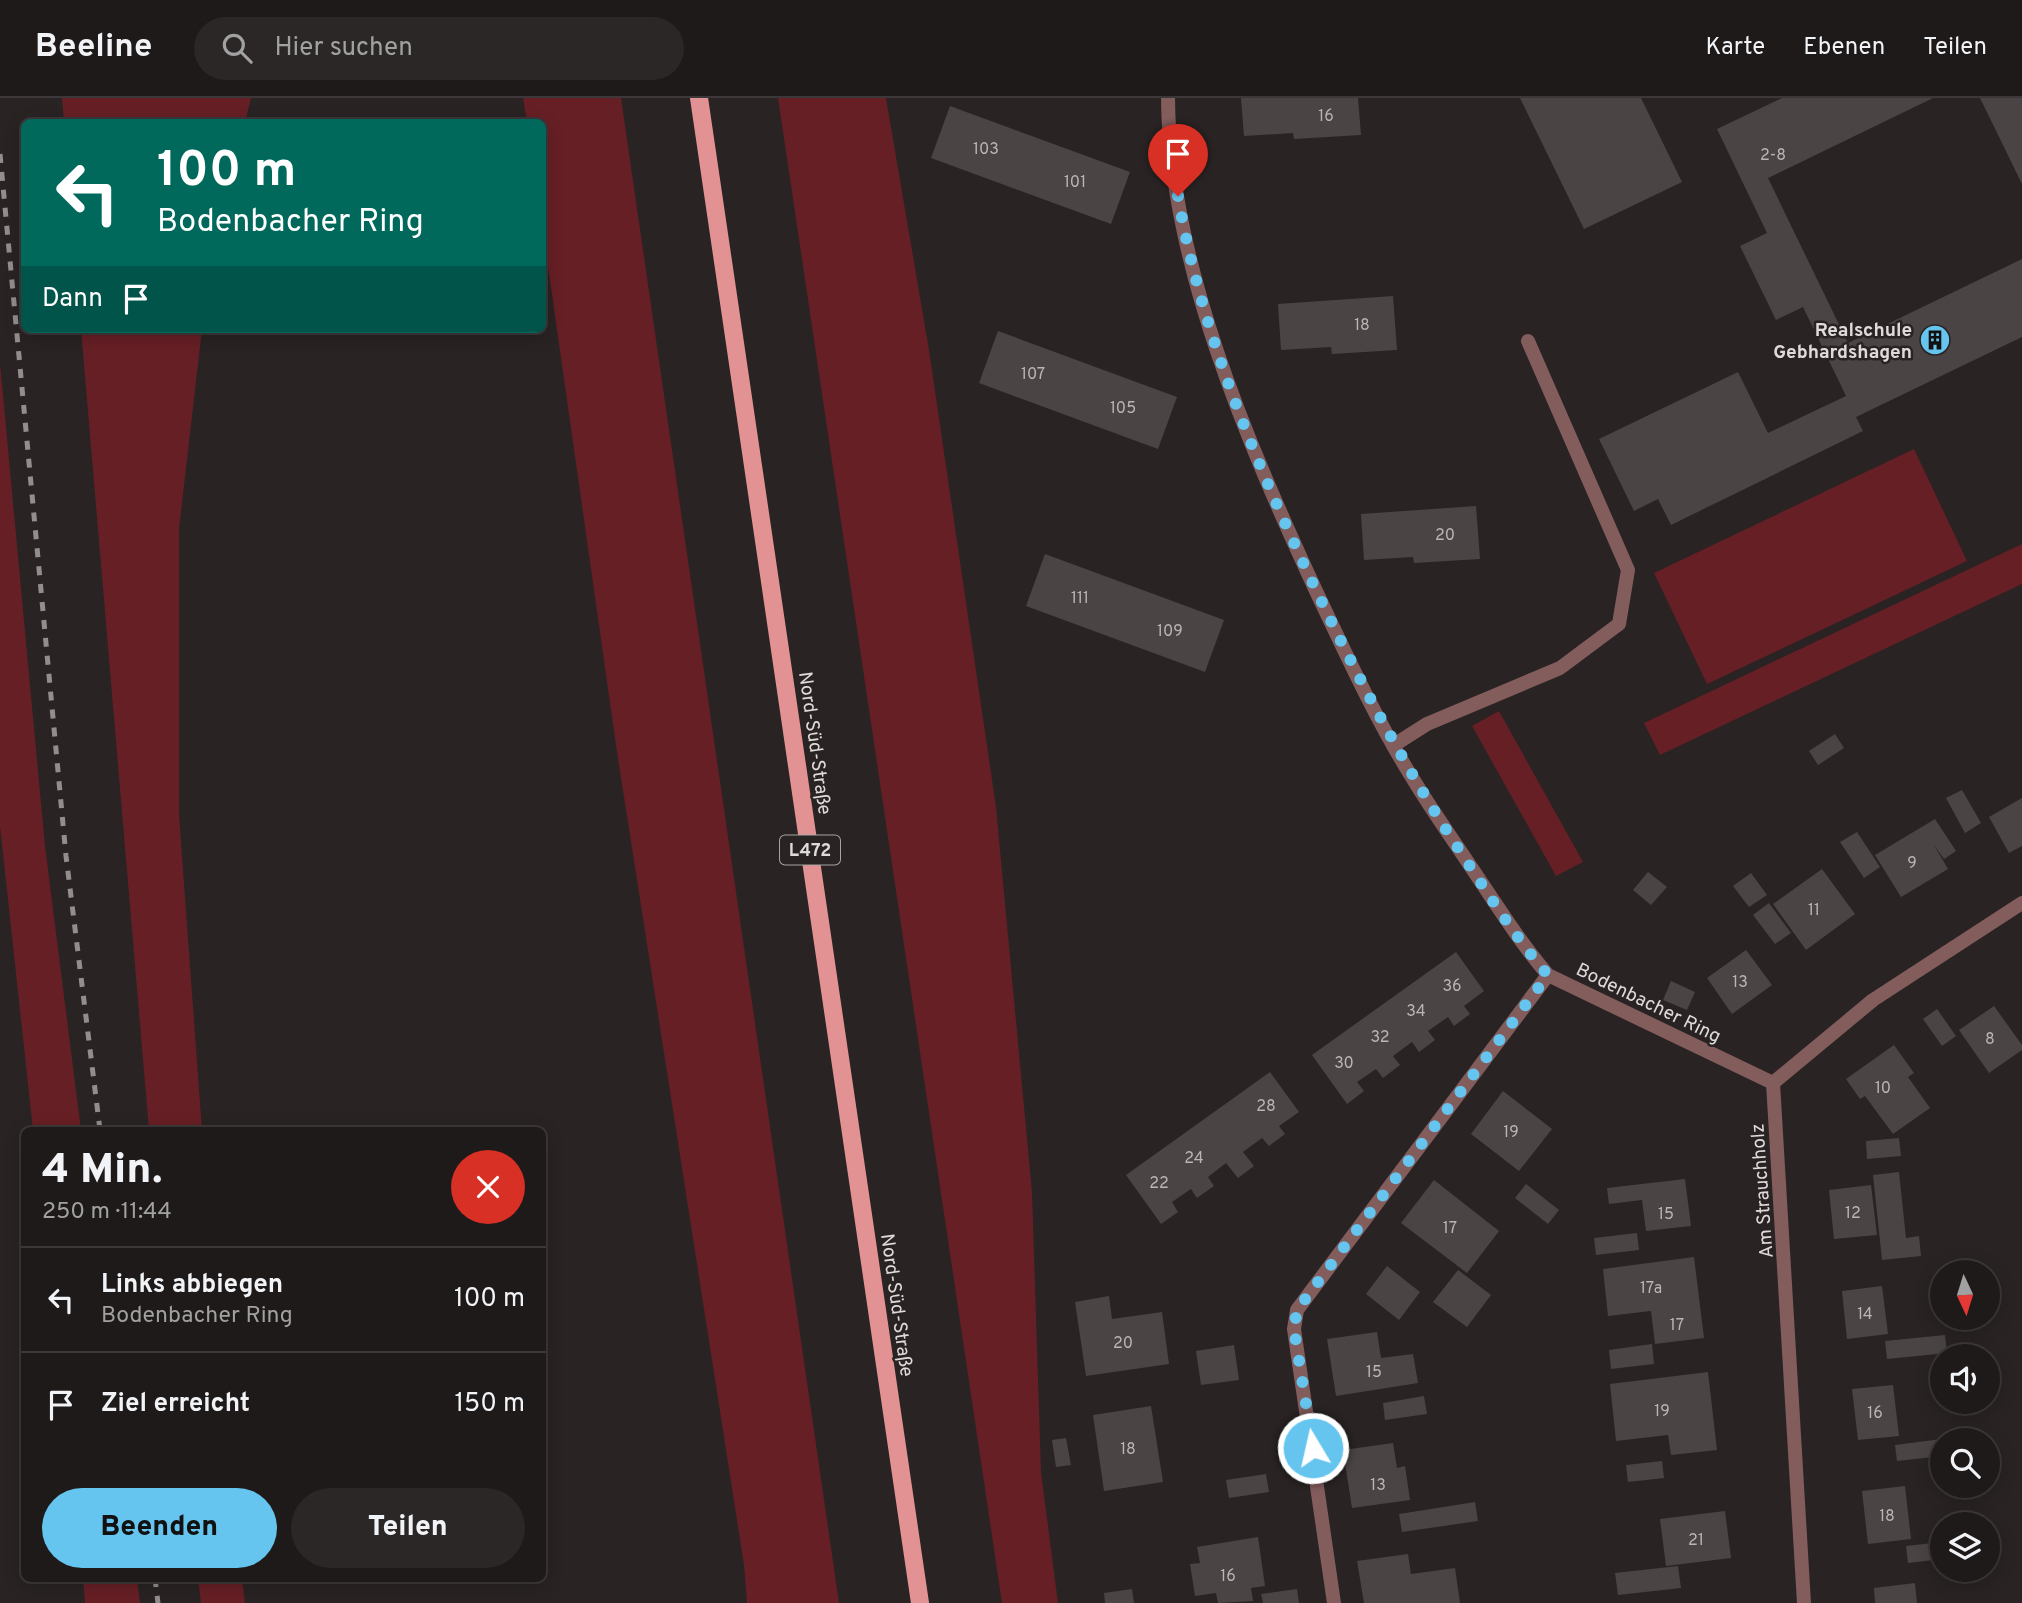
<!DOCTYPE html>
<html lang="de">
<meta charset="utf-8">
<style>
body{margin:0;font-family:Overpass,sans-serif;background:#2c2727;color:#f1f3f6;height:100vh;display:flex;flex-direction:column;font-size:26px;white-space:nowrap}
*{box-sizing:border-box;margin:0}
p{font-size:23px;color:#a1a1a2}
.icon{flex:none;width:38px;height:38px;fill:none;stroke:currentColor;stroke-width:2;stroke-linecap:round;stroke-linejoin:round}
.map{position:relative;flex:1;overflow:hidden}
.details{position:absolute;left:21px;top:1029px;width:525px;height:455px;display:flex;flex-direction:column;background:#1f1a1a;border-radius:10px;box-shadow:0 4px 18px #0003,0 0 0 2px #3c3839}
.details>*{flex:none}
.top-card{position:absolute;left:21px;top:21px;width:525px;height:214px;border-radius:10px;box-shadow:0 4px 18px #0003,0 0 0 2px #3c3839;background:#00695c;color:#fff;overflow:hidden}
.needle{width:46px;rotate:176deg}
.tools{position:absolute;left:1930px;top:1162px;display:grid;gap:14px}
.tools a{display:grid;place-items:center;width:70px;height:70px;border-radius:50%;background:#1f1a1a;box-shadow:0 4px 18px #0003,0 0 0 2px #3c3839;font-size:35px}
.pin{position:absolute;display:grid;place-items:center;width:60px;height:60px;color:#fff;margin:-72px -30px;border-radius:50% 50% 50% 0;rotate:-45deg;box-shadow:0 0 7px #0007}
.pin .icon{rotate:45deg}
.me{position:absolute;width:77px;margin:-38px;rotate:351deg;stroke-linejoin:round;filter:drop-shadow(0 0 5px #0008)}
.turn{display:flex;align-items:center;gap:24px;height:147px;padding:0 21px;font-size:32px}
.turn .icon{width:91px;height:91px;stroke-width:2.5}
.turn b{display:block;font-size:49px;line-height:60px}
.then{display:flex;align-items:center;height:66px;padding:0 21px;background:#0003;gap:14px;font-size:26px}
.round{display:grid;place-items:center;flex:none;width:74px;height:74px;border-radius:37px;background:#2c2727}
.overview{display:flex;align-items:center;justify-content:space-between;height:119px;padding:0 21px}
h1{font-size:42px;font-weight:800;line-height:52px}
.button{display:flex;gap:14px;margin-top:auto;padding:14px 21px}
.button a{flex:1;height:80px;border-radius:42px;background:#65c5ee;color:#111;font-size:28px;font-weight:800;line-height:80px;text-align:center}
.button a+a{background:#2c2727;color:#f1f3f6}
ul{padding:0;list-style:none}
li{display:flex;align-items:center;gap:21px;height:105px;padding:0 21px;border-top:2px solid #3c3839}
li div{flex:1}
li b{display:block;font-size:26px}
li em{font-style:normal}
header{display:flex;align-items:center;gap:42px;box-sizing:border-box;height:98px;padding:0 35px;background:#1f1a1a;border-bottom:2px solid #3c3839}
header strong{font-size:33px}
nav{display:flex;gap:38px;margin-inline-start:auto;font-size:24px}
.search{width:490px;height:63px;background:#2c2727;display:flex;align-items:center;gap:18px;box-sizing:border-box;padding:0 24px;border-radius:38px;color:#a1a1a2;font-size:26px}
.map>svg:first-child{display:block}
.green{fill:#661f25}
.building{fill:#4b4444}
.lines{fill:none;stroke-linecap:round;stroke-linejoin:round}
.service{stroke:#835c5c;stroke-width:14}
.minor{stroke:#835c5c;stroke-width:14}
.primary{stroke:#e39293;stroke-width:18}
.rail{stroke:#938e8e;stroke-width:5;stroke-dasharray:9 9;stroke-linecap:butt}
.route{stroke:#65c5ee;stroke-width:12;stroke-dasharray:0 21.6}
.labels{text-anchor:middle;stroke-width:5;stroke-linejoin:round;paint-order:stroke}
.number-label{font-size:16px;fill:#bbb5b5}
.shield{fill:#292323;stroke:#a9a4a4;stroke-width:2}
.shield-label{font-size:18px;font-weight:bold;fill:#e0dbdb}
.poi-label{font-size:19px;font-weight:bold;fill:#e0dbdb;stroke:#292323;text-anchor:end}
.street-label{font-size:19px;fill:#e0dbdb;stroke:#292323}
</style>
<header>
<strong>Beeline</strong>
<div class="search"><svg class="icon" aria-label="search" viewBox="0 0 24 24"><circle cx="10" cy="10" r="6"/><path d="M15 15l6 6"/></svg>Hier suchen</div>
<nav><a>Karte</a><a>Ebenen</a><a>Teilen</a></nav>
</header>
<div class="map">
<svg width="2022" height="1505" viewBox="0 0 2022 1505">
<rect width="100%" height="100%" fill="#292323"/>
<!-- green -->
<g class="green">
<polygon points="62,0 251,0 245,24 64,24"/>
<polygon points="523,0 621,0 839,1505 747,1505 744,1467 617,654 543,133 542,24 527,24"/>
<polygon points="778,0 886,0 929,252 996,709 1032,1094 1041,1374 1058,1505 1002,1505"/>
<polygon points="81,231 202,231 179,431 179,717 202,1032 149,1032"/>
<polygon points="0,265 45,748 81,1032 33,1032 0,728"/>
<polygon points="1914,351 1967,463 1707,586 1654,475"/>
<polygon points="2022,446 2022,486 1660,657 1644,625"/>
<polygon points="1499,613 1583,764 1556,778 1472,628"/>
<polygon points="83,1481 137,1481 140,1505 85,1505"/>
<polygon points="198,1481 242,1481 245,1505 201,1505"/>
</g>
<!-- building -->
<g class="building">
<polygon points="1241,0 1358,0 1361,37 1294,41 1293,35 1244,38"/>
<polygon points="1520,0 1641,0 1682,84 1584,131"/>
<polygon points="1782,0 1933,0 1768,80 1848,245 2022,161 2022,239 1856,319 1863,333 1671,427 1658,401 1634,413 1599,341 1738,274 1768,335 1846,298 1803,209 1776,222 1740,148 1767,135 1717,31"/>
<polygon points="1980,0 2022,0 2022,86"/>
<polygon points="950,8 1130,74 1111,126 931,60"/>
<polygon points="1393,198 1397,252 1332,256 1331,249 1281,252 1278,206"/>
<polygon points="998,233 1177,299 1158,351 979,285"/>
<polygon points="1476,408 1480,461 1414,465 1413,459 1364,462 1361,416"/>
<polygon points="1045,456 1224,522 1205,574 1026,508"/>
<polygon points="1835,636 1844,650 1818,667 1809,653"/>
<polygon points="1962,692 1981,725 1965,735 1946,700"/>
<polygon points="2022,700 2022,748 2009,755 1989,719"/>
<polygon points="1935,721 1956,753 1944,761 1934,747 1948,771 1901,799 1875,757"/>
<polygon points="1857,734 1880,769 1864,780 1840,744"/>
<polygon points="1822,771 1855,816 1806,852 1773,806"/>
<polygon points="1648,774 1667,789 1651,807 1633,792"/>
<polygon points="1751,775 1767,797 1749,809 1733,788"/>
<polygon points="1769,805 1791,835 1775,846 1753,817"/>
<polygon points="1746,852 1772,887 1732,916 1707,880"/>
<polygon points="1456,854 1484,893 1464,908 1470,916 1454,928 1448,919 1428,933 1435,942 1419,954 1412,944 1393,958 1400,967 1383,980 1376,971 1357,984 1364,993 1347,1006 1312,957"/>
<polygon points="1671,883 1695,894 1687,912 1663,902"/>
<polygon points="1994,908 2022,947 2022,952 1989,975 1959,932"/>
<polygon points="1937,911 1956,938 1942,948 1923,921"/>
<polygon points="1894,947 1914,975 1908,979 1930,1010 1893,1036 1865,998 1860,1001 1846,981"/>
<polygon points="1270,974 1299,1014 1279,1028 1285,1036 1269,1048 1262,1040 1243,1054 1254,1068 1238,1080 1226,1065 1208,1079 1214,1088 1197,1100 1191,1091 1172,1104 1178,1114 1161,1126 1126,1077"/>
<polygon points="1503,993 1552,1031 1519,1073 1471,1036"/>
<polygon points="1899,1040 1901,1058 1867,1061 1866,1043"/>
<polygon points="1899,1074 1906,1140 1919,1138 1921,1158 1882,1162 1873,1077"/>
<polygon points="1685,1081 1691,1128 1646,1133 1642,1102 1609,1106 1607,1090"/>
<polygon points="1434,1082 1499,1133 1467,1175 1401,1125"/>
<polygon points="1526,1086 1559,1112 1548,1126 1515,1100"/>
<polygon points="1871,1087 1877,1137 1834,1141 1829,1092"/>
<polygon points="1637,1135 1639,1152 1596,1157 1594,1140"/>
<polygon points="1694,1159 1704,1240 1655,1246 1651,1213 1608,1218 1603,1171"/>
<polygon points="1387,1168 1420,1194 1399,1222 1366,1196"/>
<polygon points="1458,1172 1491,1197 1467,1229 1433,1204"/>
<polygon points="1882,1188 1888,1236 1847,1241 1842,1193"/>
<polygon points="1109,1198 1112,1221 1162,1214 1169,1266 1086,1278 1075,1204"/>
<polygon points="1377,1234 1381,1260 1413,1256 1418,1285 1336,1298 1327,1241"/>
<polygon points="1945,1237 1947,1255 1887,1261 1885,1243"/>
<polygon points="1652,1246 1654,1266 1611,1271 1609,1252"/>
<polygon points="1234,1247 1239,1282 1201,1287 1196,1253"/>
<polygon points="1708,1274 1717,1352 1671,1357 1668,1337 1616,1343 1610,1286"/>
<polygon points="1893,1287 1899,1338 1858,1342 1852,1291"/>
<polygon points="1424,1298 1427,1316 1385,1322 1383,1305"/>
<polygon points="1151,1308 1163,1384 1104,1393 1093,1317"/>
<polygon points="1066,1340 1071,1367 1056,1369 1052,1342"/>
<polygon points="1942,1341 1942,1358 1897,1363 1895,1347"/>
<polygon points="1393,1345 1397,1370 1405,1368 1410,1402 1352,1410 1343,1352"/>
<polygon points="1662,1363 1664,1380 1628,1384 1626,1367"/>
<polygon points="1266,1376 1269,1394 1229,1400 1226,1382"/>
<polygon points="1905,1388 1911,1441 1868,1446 1862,1393"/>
<polygon points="1475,1404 1478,1423 1402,1434 1399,1416"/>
<polygon points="1725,1413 1731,1460 1666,1468 1660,1421"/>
<polygon points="1258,1439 1265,1488 1251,1490 1253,1503 1218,1505 1216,1495 1195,1498 1190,1466 1200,1465 1197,1449"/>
<polygon points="1942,1444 1942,1461 1908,1465 1906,1448"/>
<polygon points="1408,1456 1411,1476 1455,1470 1460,1505 1364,1505 1357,1463"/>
<polygon points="1678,1468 1681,1490 1618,1497 1615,1475"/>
<polygon points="1915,1485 1917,1505 1875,1505 1874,1490"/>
<polygon points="1132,1491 1134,1505 1105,1505 1104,1495"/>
<polygon points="1297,1491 1299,1505 1263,1505 1261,1496"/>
</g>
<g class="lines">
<!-- service -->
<polyline class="service" points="1394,647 1427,626 1560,570 1619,526 1628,472 1528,243"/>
<!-- minor -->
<g class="minor">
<path d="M 1168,0 C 1169,164 1248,346 1316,493 C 1346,556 1376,622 1413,681 C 1431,711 1452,740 1471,769 C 1496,806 1519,843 1548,877 L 1773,985"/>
<polyline points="1773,985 1804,1505"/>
<polyline points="1773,985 1873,902 2022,805"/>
<polyline points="1334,1505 1294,1231 1297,1212 1548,877"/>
</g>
<!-- primary -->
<polyline class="primary" points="699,0 920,1505"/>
<!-- rail -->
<g class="rail">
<polyline points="0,56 66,758 100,1032"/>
<polyline points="155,1480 158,1505"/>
</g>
</g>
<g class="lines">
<!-- route -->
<path class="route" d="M 1178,98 C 1200,228 1251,353 1307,473 C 1354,572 1401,664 1462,756 C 1489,797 1515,839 1548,877 L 1297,1212 L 1294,1231 L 1313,1350"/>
</g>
<!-- icons -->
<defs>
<g id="building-disc" transform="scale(1.575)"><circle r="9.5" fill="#65c5ee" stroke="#292323"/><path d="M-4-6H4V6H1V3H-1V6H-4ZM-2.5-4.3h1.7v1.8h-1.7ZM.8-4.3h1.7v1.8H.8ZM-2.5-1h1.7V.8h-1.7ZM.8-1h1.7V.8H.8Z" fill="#111"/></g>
</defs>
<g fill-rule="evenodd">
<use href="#building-disc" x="1935" y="242"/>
</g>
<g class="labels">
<!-- number labels -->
<g class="number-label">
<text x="1326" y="23">16</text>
<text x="986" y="56">103</text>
<text x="1773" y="62">2-8</text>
<text x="1075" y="89">101</text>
<text x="1362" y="232">18</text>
<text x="1033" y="281">107</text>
<text x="1123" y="315">105</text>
<text x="1445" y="442">20</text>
<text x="1080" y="505">111</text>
<text x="1170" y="538">109</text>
<text x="1912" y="770">9</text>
<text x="1814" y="817">11</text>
<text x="1740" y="889">13</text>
<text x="1452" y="893">36</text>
<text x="1416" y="918">34</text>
<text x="1380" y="944">32</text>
<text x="1990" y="946">8</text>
<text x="1344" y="970">30</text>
<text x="1883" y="995">10</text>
<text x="1266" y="1013">28</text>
<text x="1511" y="1039">19</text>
<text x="1194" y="1065">24</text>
<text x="1159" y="1090">22</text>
<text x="1853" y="1120">12</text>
<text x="1666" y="1121">15</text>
<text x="1450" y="1135">17</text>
<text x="1651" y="1195">17a</text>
<text x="1865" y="1221">14</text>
<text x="1677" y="1232">17</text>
<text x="1123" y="1250">20</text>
<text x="1374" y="1279">15</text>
<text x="1662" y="1318">19</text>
<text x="1875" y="1320">16</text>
<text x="1128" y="1356">18</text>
<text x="1378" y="1392">13</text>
<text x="1887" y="1423">18</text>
<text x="1696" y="1447">21</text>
<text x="1228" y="1483">16</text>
</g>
<!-- shield labels -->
<rect class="shield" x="780" y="737.5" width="60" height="29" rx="5"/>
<g class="shield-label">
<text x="810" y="758">L472</text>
</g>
<!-- poi labels -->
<g class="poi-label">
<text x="1912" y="238">Realschule<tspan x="1912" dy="22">Gebhardshagen</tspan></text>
</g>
<!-- street labels -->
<g class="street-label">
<text transform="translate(816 645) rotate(82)" y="7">Nord-Süd-Straße</text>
<text transform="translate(1649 904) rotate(26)" y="7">Bodenbacher Ring</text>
<text transform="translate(1761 1093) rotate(-94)" y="7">Am Strauchholz</text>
<text transform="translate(898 1207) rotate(82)" y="7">Nord-Süd-Straße</text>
</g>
</g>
</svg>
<div class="tools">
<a><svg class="needle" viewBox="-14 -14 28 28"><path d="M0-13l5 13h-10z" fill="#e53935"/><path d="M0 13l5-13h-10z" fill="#a1a1a2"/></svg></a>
<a><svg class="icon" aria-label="sound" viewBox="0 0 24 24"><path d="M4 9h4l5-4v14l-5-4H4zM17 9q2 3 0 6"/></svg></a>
<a><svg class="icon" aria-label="search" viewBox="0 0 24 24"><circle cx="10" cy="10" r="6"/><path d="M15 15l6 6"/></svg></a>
<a><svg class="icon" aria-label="layers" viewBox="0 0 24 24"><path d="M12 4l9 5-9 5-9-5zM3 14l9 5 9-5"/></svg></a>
</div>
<div class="pin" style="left:1178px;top:98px;background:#d93025"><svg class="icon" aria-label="arrive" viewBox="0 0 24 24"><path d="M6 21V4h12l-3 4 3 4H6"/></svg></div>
<svg class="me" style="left:1313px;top:1350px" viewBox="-20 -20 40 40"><circle r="17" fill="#65c5ee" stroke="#fff" stroke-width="3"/><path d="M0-11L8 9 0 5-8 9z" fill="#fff"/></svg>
<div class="top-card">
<div class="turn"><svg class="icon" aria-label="left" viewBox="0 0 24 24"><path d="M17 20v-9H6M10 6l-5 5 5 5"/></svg><div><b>100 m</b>Bodenbacher Ring</div></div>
<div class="then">Dann<svg class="icon" aria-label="arrive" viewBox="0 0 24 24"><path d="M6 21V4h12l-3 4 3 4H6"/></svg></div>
</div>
<section class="details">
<div class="overview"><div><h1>4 Min.</h1><p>250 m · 11:44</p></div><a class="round" style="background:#d93025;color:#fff"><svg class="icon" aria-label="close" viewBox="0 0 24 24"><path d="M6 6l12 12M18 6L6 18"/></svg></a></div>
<ul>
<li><svg class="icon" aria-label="left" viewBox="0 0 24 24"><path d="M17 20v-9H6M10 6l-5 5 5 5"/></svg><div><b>Links abbiegen</b><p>Bodenbacher Ring</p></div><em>100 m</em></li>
<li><svg class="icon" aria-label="arrive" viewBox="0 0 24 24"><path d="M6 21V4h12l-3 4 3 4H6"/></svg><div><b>Ziel erreicht</b></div><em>150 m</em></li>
</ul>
<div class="button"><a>Beenden</a><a>Teilen</a></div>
</section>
</div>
